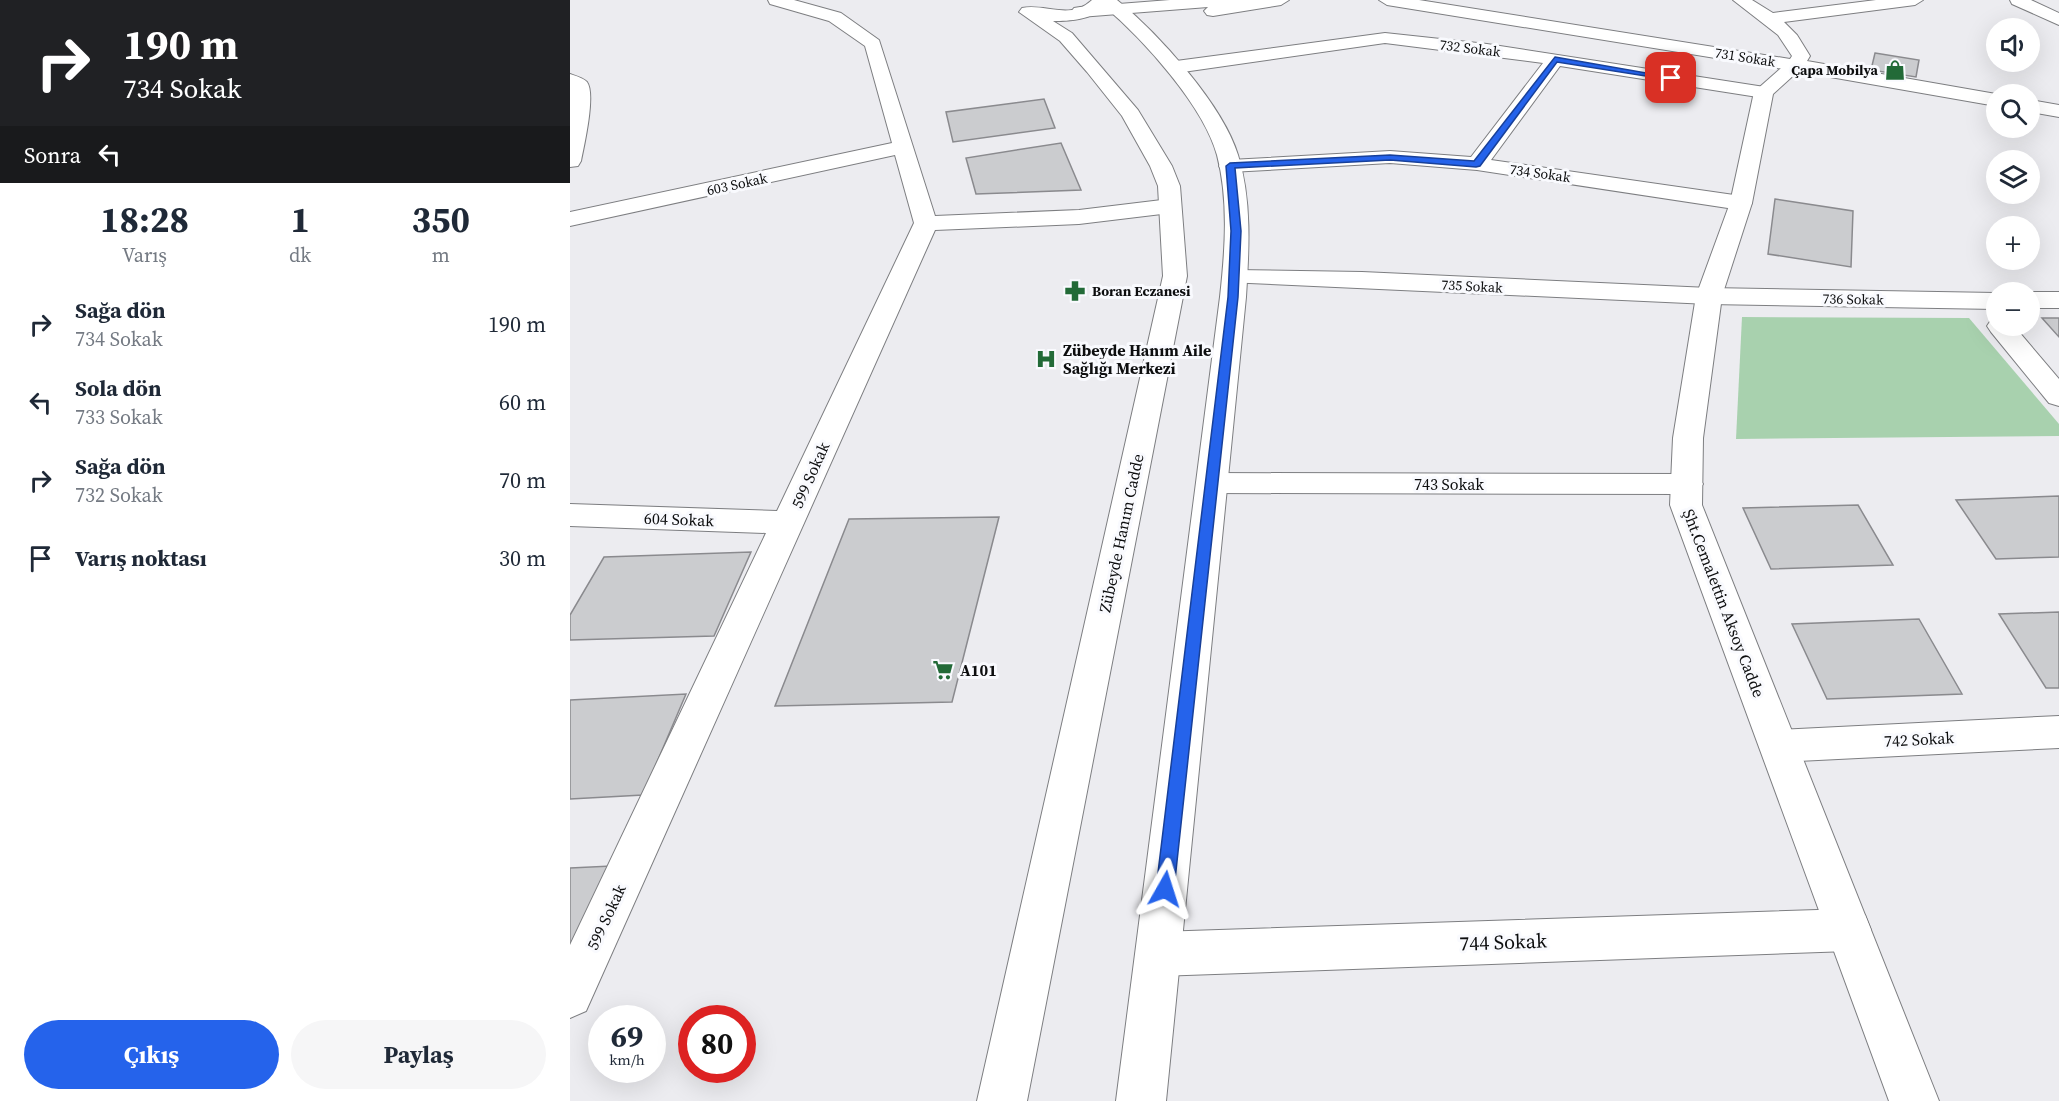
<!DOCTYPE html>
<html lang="tr">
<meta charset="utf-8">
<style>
body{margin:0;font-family:"Source Serif 4",serif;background:#f6f6f7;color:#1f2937;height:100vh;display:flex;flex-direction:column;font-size:22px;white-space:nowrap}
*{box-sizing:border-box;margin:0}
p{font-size:20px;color:#747a83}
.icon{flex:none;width:33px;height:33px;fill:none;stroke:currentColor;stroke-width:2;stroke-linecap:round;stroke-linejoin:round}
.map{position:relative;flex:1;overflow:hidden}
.side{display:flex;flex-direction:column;background:#fff;width:570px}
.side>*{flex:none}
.guide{background:#202124;color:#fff;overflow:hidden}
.fabs{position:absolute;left:1416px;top:18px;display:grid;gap:12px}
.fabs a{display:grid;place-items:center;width:54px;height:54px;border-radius:50%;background:#fff;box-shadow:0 6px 24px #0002;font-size:30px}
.speed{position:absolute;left:18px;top:1005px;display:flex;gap:12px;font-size:30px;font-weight:700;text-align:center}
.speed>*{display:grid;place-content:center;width:78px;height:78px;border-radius:50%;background:#fff;box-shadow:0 6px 24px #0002;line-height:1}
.speed small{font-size:15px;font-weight:400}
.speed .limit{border:9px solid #d22;background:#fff;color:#111}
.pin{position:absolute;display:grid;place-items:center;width:51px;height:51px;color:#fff;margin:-26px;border-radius:12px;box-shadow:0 3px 9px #0006}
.me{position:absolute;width:66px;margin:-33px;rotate:6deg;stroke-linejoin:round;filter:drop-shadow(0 0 4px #0008)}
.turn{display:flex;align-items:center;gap:21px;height:126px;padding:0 24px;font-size:27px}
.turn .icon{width:78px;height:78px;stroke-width:2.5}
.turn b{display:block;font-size:42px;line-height:51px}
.then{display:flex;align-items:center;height:57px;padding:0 24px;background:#0003;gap:12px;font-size:22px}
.eta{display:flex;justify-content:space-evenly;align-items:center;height:102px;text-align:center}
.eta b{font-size:36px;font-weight:700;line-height:42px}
.cta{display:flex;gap:12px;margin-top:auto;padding:12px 24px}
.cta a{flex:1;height:69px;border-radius:36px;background:#2563eb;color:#fff;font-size:24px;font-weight:700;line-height:69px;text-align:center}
.cta a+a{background:#f6f6f7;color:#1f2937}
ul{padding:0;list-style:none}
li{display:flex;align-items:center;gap:18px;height:78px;padding:0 24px}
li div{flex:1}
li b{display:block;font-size:22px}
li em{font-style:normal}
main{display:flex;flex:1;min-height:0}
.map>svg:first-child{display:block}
.green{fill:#a8d1ae}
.building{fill:#cbcccf;stroke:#8a8a8e;stroke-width:1.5}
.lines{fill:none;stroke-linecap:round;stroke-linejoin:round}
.street-casing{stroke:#7d7e81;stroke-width:2}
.secondary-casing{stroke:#7d7e81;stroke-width:2}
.primary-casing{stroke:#7d7e81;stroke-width:2}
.highway-casing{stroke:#7d7e81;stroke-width:2}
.street{fill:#fff;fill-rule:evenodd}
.secondary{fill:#fff;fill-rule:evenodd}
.primary{fill:#fff;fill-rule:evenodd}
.highway{fill:#fff;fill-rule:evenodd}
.route{fill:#2563eb;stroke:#184099;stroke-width:1.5}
.labels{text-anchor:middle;stroke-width:6;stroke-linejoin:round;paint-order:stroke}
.far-street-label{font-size:14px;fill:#0d0e0f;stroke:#f9fafe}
.far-poi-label{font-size:14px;font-weight:bold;fill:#0d0e0f;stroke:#f9fafe;text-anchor:end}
.poi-label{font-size:16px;font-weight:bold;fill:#0d0e0f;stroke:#f9fafe;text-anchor:start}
.street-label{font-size:16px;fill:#0d0e0f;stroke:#f9fafe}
.near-street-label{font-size:20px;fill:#0d0e0f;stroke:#f9fafe}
</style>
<main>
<section class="side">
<div class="guide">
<div class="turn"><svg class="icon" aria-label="right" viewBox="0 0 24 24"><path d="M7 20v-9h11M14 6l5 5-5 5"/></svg><div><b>190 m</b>734 Sokak</div></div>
<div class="then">Sonra<svg class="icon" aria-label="left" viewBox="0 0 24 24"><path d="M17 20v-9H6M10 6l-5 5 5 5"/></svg></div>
</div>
<div class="eta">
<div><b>18:28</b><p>Varış</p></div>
<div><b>1</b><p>dk</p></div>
<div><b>350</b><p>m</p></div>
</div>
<ul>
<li><svg class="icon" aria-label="right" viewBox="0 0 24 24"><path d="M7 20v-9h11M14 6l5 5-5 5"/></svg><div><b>Sağa dön</b><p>734 Sokak</p></div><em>190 m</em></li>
<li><svg class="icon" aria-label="left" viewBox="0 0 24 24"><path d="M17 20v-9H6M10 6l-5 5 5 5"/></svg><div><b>Sola dön</b><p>733 Sokak</p></div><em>60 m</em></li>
<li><svg class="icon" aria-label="right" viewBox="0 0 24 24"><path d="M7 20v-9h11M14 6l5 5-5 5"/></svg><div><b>Sağa dön</b><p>732 Sokak</p></div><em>70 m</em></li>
<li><svg class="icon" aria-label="arrive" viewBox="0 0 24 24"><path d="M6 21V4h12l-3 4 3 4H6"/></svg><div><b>Varış noktası</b></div><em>30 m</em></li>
</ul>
<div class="cta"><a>Çıkış</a><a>Paylaş</a></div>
</section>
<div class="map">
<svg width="1489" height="1101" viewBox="0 0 1489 1101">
<rect width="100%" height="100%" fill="#ececf0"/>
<!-- green -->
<polygon class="green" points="1172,317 1399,318 1489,424 1489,436 1166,439"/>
<!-- building -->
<g class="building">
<polygon points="1305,53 1349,60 1346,77 1301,70"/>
<polygon points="474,99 485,128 383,142 376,112"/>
<polygon points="491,143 511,190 406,194 396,158"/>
<polygon points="1205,199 1283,211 1281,267 1198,254"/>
<polygon points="1472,318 1489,318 1489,337"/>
<polygon points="1489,496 1489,557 1426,559 1386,500"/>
<polygon points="1288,505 1323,565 1201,569 1173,508"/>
<polygon points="429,517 382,702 205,706 279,519"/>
<polygon points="181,552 144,636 0,640 0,615 34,557"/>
<polygon points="1489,612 1489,688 1476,688 1429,614"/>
<polygon points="1349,619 1392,694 1257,699 1222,624"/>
<polygon points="116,694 73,795 0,799 0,700"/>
<polygon points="41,866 0,962 0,868"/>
</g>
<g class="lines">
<!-- street casing -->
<g class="street-casing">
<g id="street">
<polygon points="198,0 224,0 271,13 309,40 365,216 509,210 600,199 608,201 611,206 608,211 600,213 509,224 365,230 16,1011 0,1018 0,945 196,533 0,526 0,504 207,511 344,223 325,155 0,226 0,212 322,143 295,46 259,21 200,4"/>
<polygon points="809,0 849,0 1220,59 1222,56 1208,35 1163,0 1182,0 1203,13 1306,0 1353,0 1345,5 1214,22 1227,35 1240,56 1237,61 1426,94 1426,106 1226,71 817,5"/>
<polygon points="1440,0 1461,0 1489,13 1489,25 1442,4"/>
<polygon points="815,33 917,44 1201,88 1204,92 1201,96 1194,98 990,66 921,160 1171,196 1179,198 1182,203 1179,208 1171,210 907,170 820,163 660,172 652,171 649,166 652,161 660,160 820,151 901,157 973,63 815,43 606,73 599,71 597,67 599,63 606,61"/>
<path d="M 0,74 C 6,76 13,78 17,82 C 26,94 14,146 11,161 L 8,166 L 0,167 Z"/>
<polygon points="1460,100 1489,105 1489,117 1460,112"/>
<polygon points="665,270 792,272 1139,288 1426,293 1426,309 1139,304 656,282 653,277 656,272"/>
<polygon points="1459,292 1489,292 1489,308 1460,308"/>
<polygon points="1426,319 1426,326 1444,326 1489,379 1489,406 1479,403 1421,332 1417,326 1421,320"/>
<polygon points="642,473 1117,474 1128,477 1133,484 1128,491 1117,494 642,493 631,490 626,483 631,476"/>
<polygon points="1489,716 1489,748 1208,762 1194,757 1189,746 1194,735 1208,730"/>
<polygon points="1279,909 1295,915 1301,930 1295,945 1279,951 588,976 572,969 566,954 572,939 588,932"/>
</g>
</g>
<!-- secondary casing -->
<g class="secondary-casing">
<polygon id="secondary" points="1226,59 1233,61 1235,65 1203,94 1182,203 1152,296 1133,438 1132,505 1369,1101 1319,1101 1100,505 1103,438 1126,296 1160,203 1184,92 1219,61"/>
</g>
<!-- primary casing -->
<g class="primary-casing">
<polygon id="primary" points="600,0 719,0 711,5 643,16 637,15 634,11 638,7 510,17 504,16 501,12 504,8 510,7"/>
</g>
<!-- highway casing -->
<g class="highway-casing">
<path id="highway" d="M 522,0 L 547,0 C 588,33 653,105 668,155 C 682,200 679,250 676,297 L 596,1101 L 546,1101 L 650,297 C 655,251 659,201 647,155 C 634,106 573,39 534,6 C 522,20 500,21 483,21 L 502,33 L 568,110 L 602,166 L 610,186 L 617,276 L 457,1101 L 407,1101 L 593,276 L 588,186 L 580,166 L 552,116 L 517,72 L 490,41 L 449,12 L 452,8 C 475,3 500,21 522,0 Z"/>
</g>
<!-- street -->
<use href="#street" class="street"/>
<!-- secondary -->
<use href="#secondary" class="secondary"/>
<!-- primary -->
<use href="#primary" class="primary"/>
<!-- highway -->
<use href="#highway" class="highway"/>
</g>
<!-- route -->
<polygon class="route" points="985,57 1105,78 1101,80 987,62 910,166 906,167 820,160 665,168 671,231 668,297 604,889 601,895 595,897 589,895 586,889 658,297 661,231 656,166 660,163 820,155 904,161"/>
<!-- icons -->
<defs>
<g id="shop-bare" transform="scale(1.62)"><path d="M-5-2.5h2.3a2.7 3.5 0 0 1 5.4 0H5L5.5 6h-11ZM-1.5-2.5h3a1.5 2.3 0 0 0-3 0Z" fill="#226a37" stroke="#f9fafe" stroke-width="2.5" paint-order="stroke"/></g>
<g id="pharmacy-bare" transform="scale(1.62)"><path d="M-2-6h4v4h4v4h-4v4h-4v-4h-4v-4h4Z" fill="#226a37" stroke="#f9fafe" stroke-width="2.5" paint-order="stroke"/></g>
<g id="hospital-bare" transform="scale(1.62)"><path d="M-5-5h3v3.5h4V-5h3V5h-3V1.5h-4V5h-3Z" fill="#226a37" stroke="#f9fafe" stroke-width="2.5" paint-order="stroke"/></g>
<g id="supermarket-bare" transform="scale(1.62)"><path d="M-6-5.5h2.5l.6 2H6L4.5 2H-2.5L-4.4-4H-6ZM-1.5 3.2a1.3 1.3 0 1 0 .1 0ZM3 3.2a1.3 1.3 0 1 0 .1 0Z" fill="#226a37" stroke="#f9fafe" stroke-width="2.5" paint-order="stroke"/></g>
</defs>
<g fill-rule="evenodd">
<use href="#shop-bare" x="1325" y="70"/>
<use href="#pharmacy-bare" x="505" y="291"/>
<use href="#hospital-bare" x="476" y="359"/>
<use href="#supermarket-bare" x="373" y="670"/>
</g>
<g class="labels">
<!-- far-street labels -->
<g class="far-street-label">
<text transform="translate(900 48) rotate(7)" y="5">732 Sokak</text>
<text transform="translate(1175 57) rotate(9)" y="5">731 Sokak</text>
<text transform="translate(970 173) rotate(8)" y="5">734 Sokak</text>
<text transform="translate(167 184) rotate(-12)" y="5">603 Sokak</text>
<text transform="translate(902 286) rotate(3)" y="5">735 Sokak</text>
<text transform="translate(1283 299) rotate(1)" y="5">736 Sokak</text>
</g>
<!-- far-poi labels -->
<g class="far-poi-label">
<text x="1308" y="75">Çapa Mobilya</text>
<text x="522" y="296" text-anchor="start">Boran Eczanesi</text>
</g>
<!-- poi labels -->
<g class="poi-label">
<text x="493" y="356">Zübeyde Hanım Aile<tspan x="493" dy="18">Sağlığı Merkezi</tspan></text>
<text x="390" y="676">A101</text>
</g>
<!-- street labels -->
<g class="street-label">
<text transform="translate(240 475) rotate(-66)" y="6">599 Sokak</text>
<text x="879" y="490">743 Sokak</text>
<text transform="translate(109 519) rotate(2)" y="6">604 Sokak</text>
<text transform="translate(551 533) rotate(-78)" y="6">Zübeyde Hanım Cadde</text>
<text transform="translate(1154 603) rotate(69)" y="6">Şht.Cemalettin Aksoy Cadde</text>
<text transform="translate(1349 739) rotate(-3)" y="6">742 Sokak</text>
<text transform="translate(36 917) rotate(-65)" y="6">599 Sokak</text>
</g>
<!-- near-street labels -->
<g class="near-street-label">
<text transform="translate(933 942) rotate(-2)" y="7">744 Sokak</text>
</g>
</g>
</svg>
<div class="fabs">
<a><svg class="icon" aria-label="sound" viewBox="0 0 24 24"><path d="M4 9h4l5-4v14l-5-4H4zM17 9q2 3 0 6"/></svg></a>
<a><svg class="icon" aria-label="search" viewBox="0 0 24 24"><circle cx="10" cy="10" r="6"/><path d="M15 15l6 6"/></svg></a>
<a><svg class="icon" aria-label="layers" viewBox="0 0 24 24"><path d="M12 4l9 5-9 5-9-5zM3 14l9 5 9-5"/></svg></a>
<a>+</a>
<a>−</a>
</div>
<div class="speed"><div>69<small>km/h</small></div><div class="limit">80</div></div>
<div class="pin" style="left:1101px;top:78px;background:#d93025"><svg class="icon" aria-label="arrive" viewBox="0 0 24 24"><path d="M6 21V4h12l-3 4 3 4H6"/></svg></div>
<svg class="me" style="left:595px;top:889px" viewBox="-20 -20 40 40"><path d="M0-17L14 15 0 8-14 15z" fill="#2563eb" stroke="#fff" stroke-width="4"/></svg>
</div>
</main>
